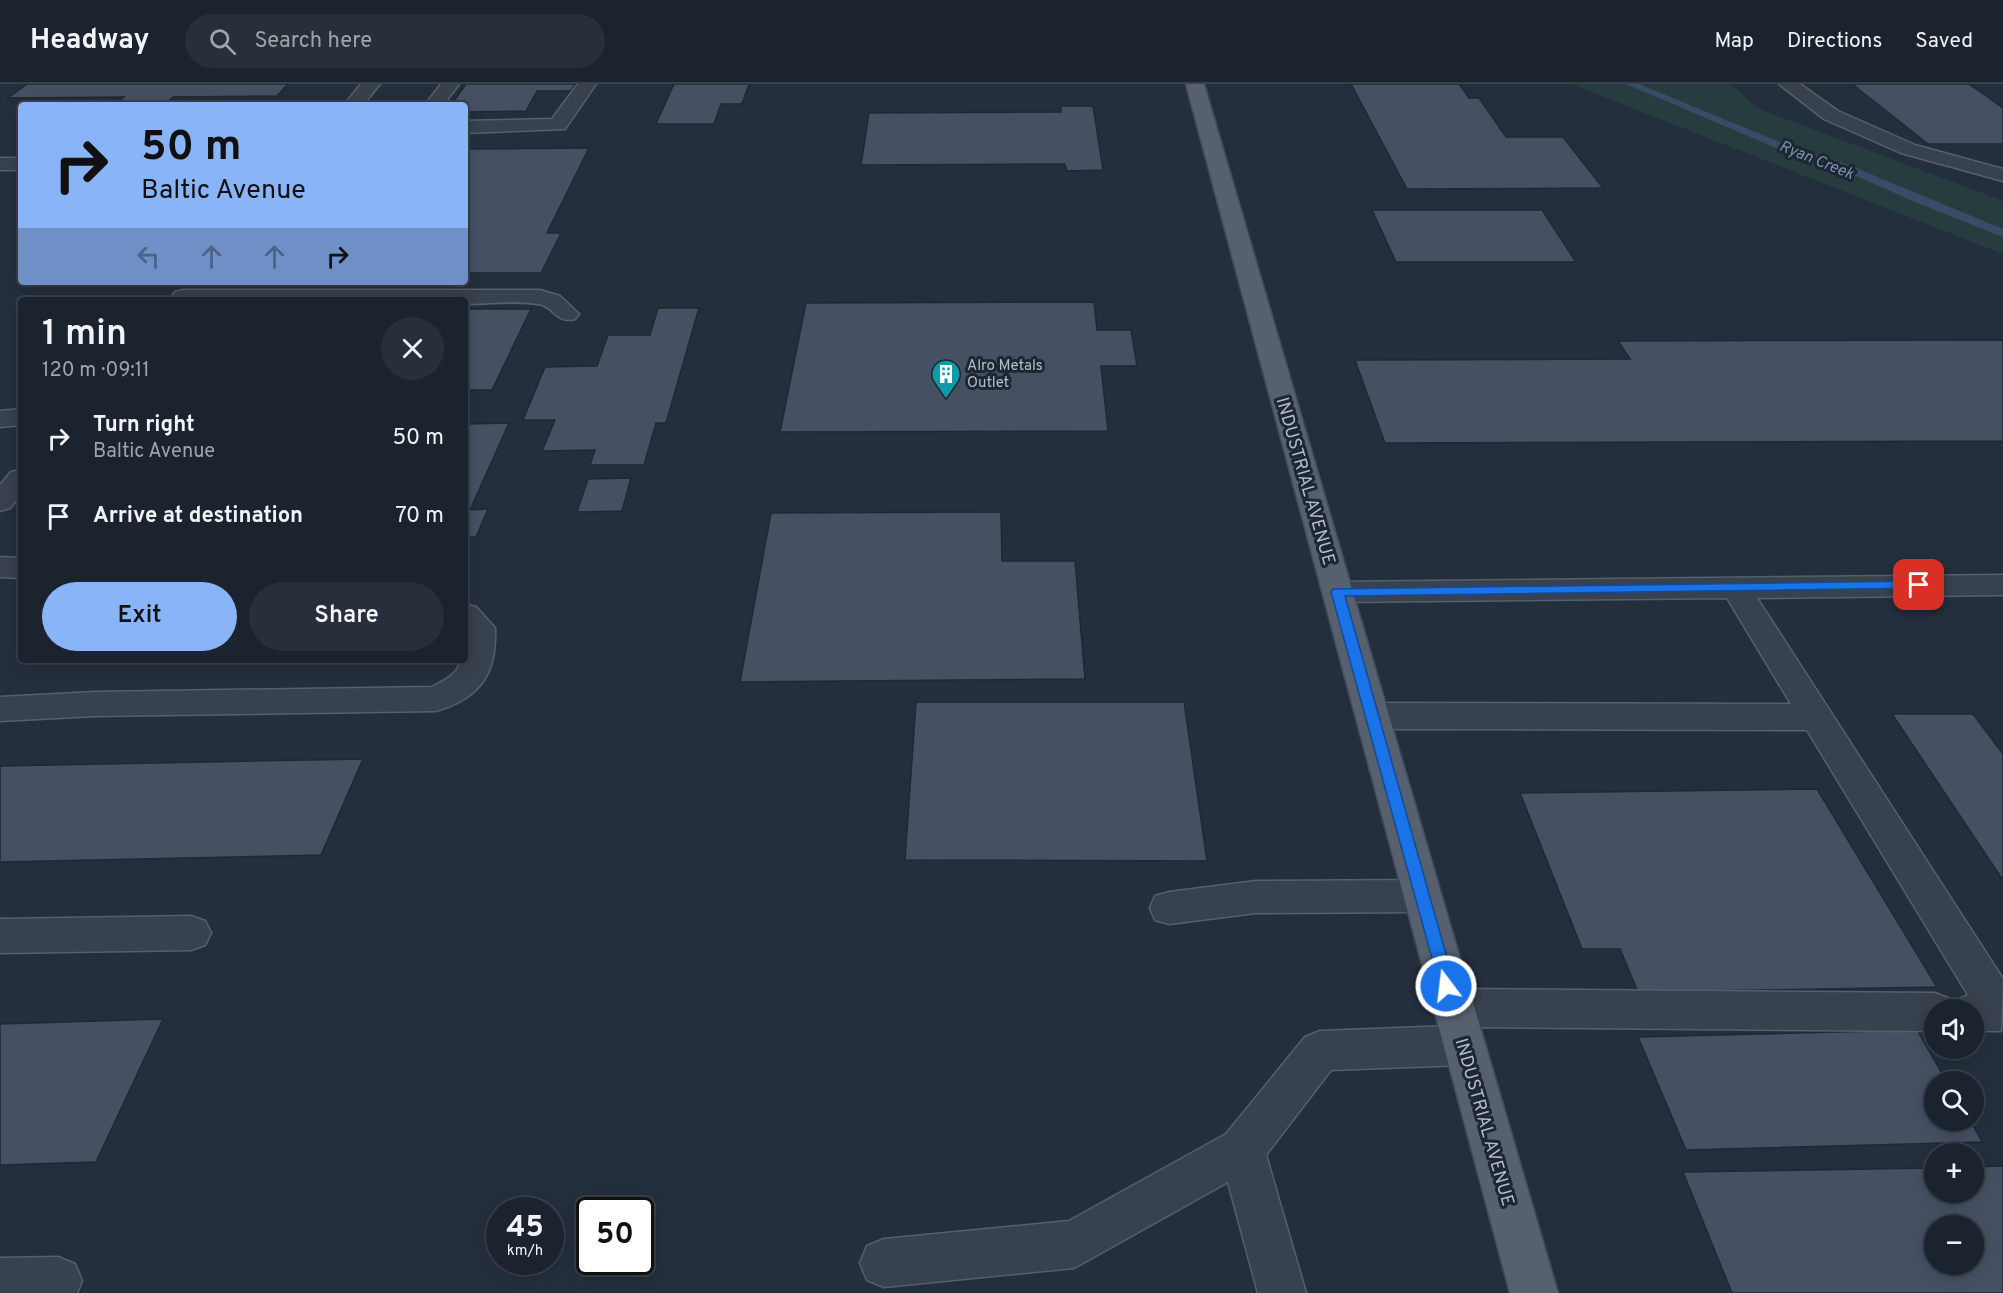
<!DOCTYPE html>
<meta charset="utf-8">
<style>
body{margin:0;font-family:Overpass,sans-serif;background:#282f3a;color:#f1f3f6;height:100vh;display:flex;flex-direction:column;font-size:22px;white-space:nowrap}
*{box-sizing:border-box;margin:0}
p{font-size:20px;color:#a0a4aa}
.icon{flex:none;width:33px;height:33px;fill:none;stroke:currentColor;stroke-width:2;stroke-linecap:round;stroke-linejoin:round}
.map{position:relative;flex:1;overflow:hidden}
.side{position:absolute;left:18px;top:213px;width:450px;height:366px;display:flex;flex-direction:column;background:#1b232e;border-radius:6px;box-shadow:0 3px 15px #0003,0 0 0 2px #39404a}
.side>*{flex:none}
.banner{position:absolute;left:18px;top:18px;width:450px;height:183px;border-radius:6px;box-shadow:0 3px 15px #0003,0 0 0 2px #39404a;background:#8ab4f8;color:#111;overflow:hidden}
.tools{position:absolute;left:1924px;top:915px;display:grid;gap:12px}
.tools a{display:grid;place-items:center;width:60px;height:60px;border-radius:50%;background:#1b232e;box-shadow:0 3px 15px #0003,0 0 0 2px #39404a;font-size:30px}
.speed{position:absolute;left:486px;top:1113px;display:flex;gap:12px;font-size:30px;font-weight:700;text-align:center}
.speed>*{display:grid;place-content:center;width:78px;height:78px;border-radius:50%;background:#1b232e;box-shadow:0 3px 15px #0003,0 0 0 2px #39404a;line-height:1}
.speed small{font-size:15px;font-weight:400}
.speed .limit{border:3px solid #111;border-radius:9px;background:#fff;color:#111}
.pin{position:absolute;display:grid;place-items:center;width:51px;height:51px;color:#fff;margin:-26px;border-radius:12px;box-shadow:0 3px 9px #0006}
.me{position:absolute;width:66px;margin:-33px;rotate:345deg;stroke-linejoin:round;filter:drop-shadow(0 0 4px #0008)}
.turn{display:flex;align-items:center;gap:21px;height:126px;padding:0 24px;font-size:27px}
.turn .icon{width:78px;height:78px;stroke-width:2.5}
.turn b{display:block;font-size:42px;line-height:51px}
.lanes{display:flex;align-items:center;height:57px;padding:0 24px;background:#0003;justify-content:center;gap:30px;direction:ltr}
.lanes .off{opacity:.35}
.round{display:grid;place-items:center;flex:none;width:63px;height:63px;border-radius:32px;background:#282f3a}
.headline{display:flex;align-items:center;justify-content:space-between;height:102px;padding:0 24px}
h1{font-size:36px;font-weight:600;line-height:45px}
.action{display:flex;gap:12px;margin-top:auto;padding:12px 24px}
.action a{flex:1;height:69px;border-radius:36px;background:#8ab4f8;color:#111;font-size:24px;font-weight:600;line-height:69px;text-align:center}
.action a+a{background:#282f3a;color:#f1f3f6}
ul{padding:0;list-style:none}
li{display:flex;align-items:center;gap:18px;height:78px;padding:0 24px}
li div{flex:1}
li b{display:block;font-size:22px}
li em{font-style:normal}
header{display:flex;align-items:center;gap:36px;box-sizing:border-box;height:84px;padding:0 30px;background:#1b232e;border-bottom:2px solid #39404a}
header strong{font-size:28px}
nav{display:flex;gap:33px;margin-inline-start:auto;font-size:21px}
.search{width:420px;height:54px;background:#282f3a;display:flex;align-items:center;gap:15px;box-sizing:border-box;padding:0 21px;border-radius:33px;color:#a0a4aa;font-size:22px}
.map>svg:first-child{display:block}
.green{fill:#263c3f}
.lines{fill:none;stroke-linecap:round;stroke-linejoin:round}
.stream{fill:#394c67;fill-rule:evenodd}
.building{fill:#455162;stroke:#1f2835;stroke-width:1.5;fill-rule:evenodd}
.minor-casing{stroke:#565f6c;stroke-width:3}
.major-casing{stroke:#414a57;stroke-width:3}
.minor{fill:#38414e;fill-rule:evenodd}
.major{fill:#56606e;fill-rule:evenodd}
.route{fill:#1a73e8;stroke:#114b97;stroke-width:1.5}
.labels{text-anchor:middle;stroke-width:6;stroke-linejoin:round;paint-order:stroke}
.far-poi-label{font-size:15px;fill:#b4bcc9;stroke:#1d2633;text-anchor:start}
.far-water-label{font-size:16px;font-style:italic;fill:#7c92b1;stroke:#1d2633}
.street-label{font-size:18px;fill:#b4bcc9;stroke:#1d2633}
</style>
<header>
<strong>Headway</strong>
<div class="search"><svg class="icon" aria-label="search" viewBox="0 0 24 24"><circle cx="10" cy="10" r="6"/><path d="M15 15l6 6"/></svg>Search here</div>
<nav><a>Map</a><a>Directions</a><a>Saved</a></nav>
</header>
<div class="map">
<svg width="2003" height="1209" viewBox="0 0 2003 1209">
<rect width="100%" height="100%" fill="#242f3e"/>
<!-- green -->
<polygon class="green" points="1571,0 1731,0 1757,24 2003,117 2003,170"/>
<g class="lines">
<!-- stream -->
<polygon class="stream" points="1626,0 1639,0 1784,60 1844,79 2003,145 2003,153 1915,118 1836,83 1776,64"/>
</g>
<!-- building -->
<g class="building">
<polygon points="27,0 288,0 277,12 173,13 165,20 115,20 124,13 8,14"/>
<polygon points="466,0 575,0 571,7 537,7 526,27 465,28 465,21 451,21"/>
<polygon points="674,0 749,0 742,20 721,20 714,40 656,40"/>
<polygon points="1351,0 1459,0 1469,14 1479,14 1506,53 1563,53 1603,104 1407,105"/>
<polygon points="1852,0 1969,0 2003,24 2003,60 1928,60"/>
<polygon points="1061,22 1093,22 1103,86 1067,87 1065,80 861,81 869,29 1061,28"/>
<polygon points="589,64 547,149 561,149 541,189 465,189 465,65"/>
<polygon points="1372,126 1542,126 1576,178 1396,178"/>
<polygon points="1094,218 1097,246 1131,246 1137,282 1101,282 1108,347 780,348 806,219"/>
<polygon points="658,224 699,224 666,339 656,339 644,381 590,381 595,366 542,367 555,336 523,336 545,283 597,282 608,251 650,251"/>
<polygon points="465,225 531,225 492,306 465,306"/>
<polygon points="2003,256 2003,357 1385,359 1355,276 1630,275 1618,257"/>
<polygon points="509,339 470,426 488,425 476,453 465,453 465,340"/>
<polygon points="631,394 622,427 577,428 588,395"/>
<polygon points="1001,428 1002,477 1075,477 1085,595 740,598 771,429"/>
<polygon points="916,618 1184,618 1207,777 905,776"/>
<polygon points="1892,630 1973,630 2003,670 2003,796"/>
<polygon points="363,675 321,771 0,778 0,682"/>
<polygon points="1817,705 1937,903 1638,908 1620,865 1582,865 1520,709"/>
<polygon points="163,935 96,1078 0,1081 0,940"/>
<polygon points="1917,946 1947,998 1935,998 1935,1036 1970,1036 1982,1058 1686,1066 1638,953"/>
<path d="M 2003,1082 L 2003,1209 L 1732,1209 L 1683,1088 L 1935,1084 L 1935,1108 L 1974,1108 L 1974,1083 ZM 1935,1142 L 1974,1142 L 1974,1180 L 1935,1180 Z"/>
</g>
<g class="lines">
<!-- minor casing -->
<g class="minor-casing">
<g id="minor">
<polygon points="361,0 380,0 363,21 344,21"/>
<polygon points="441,0 459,0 443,21 425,21"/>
<polygon points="578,0 596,0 565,45 465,49 465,37 552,35"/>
<polygon points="1779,0 1800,0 1838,27 1915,61 2003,85 2003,97 1901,69 1824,35"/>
<rect x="0" y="74" width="21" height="12"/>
<path d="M 183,206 L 540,206 L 560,212 L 579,230 L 575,235 C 556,240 554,222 538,220 C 515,216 488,220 465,220 L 465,216 L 174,216 L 171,213 L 175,208 Z"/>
<polygon points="21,325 21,341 0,343 0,327"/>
<polygon points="21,386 21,411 10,424 0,427 0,401 11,388"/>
<polygon points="0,473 21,474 21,494 0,493"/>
<polygon points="2003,491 2003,511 1757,514 2003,895 2001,947 1974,947 1974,926 1955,926 1959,915 1968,911 1807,646 1373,645 1361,641 1356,632 1361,623 1373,619 1791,620 1727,514 1338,518 1327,515 1323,508 1327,501 1338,498"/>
<path d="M 465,520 L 476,523 L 495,544 C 497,590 480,614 436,627 L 95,632 L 0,637 L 0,613 L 95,608 L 432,603 C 444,597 458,590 461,576 L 465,576 Z"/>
<polygon points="1422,796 1436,801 1441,812 1436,823 1422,828 1256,829 1169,840 1155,836 1150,824 1155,812 1169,808 1256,797"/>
<polygon points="191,832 205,837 211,849 205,861 191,866 0,869 0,835"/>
<polygon points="1453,905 1935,909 1950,915 1954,926 1935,926 1935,947 1467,943 1478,947 1484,961 1478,975 1463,981 1331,986 1266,1071 1306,1209 1258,1209 1228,1098 1074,1184 884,1203 867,1196 860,1179 867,1162 884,1155 1069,1137 1226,1050 1305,953 1320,947 1451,942 1438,937 1432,924 1438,911"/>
<polygon points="58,1173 75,1180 82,1197 77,1209 0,1209 0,1174"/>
</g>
</g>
<!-- major casing -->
<g class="major-casing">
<polygon id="major" points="1186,0 1204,0 1558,1209 1510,1209"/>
</g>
<!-- minor -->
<use href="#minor" class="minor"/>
<!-- major -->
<use href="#major" class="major"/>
</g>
<!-- route -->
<polygon class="route" points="1919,497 1923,498 1923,504 1345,512 1455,902 1452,907 1446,909 1441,907 1331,508 1333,505"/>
<!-- icons -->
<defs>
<g id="building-pin" transform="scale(1.5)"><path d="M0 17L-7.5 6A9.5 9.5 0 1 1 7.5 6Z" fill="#0f9aa8" stroke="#1d2633"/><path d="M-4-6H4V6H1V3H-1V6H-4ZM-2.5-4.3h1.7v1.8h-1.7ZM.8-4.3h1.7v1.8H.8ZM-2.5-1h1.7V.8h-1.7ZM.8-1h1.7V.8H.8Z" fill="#fff"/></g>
</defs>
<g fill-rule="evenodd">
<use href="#building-pin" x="946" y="290"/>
</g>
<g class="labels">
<!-- far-poi labels -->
<g class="far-poi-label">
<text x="967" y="286">Alro Metals<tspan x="967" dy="17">Outlet</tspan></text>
</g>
<!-- far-water labels -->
<g class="far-water-label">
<text transform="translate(1817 75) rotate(22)" y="6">Ryan Creek</text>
</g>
<!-- street labels -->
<g class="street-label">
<text transform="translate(1306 397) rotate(74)" y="6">INDUSTRIAL AVENUE</text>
<text transform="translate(1485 1038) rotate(74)" y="6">INDUSTRIAL AVENUE</text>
</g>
</g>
</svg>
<div class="tools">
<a><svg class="icon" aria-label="sound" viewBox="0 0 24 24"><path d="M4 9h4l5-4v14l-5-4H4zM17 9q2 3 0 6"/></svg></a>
<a><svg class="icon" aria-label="search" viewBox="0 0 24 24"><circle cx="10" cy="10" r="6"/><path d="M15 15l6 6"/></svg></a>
<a>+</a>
<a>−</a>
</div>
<div class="speed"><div>45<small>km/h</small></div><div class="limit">50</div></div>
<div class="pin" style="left:1919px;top:501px;background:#d93025"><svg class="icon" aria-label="arrive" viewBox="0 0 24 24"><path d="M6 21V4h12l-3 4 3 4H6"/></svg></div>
<svg class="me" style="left:1446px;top:902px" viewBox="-20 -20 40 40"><circle r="17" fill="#1a73e8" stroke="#fff" stroke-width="3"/><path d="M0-11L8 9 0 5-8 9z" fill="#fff"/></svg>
<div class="banner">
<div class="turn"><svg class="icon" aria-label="right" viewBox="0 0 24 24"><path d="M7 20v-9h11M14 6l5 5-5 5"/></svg><div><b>50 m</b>Baltic Avenue</div></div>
<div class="lanes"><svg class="icon off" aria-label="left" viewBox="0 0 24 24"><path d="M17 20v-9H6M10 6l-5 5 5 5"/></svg><svg class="icon off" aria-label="ahead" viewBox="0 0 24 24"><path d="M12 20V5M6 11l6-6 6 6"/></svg><svg class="icon off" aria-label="ahead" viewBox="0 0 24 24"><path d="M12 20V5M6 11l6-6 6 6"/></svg><svg class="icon" aria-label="right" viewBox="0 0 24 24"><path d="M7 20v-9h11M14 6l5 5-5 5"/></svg></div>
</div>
<section class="side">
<div class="headline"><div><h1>1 min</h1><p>120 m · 09:11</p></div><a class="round"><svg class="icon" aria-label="close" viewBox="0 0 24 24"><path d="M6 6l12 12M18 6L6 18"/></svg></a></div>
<ul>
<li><svg class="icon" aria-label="right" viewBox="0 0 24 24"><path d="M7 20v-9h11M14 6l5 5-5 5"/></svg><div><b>Turn right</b><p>Baltic Avenue</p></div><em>50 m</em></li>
<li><svg class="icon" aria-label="arrive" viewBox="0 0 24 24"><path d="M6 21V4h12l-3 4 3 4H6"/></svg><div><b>Arrive at destination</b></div><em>70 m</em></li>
</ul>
<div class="action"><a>Exit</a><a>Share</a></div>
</section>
</div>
